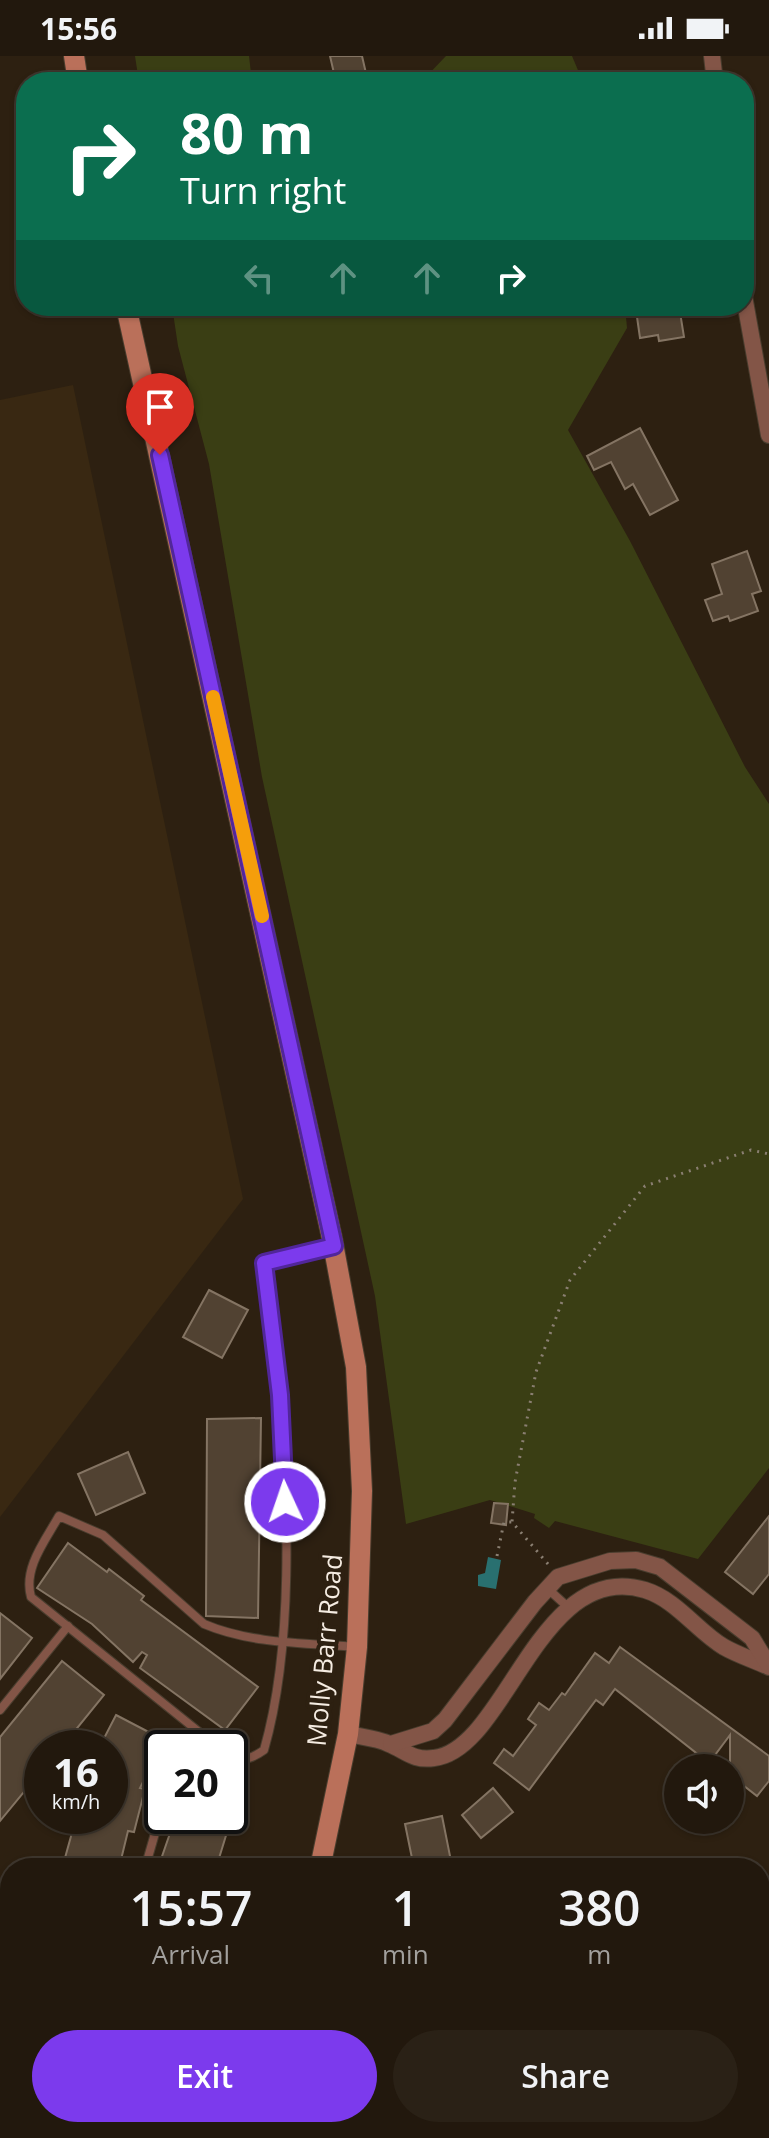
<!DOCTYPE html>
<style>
body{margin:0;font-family:"Open Sans",sans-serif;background:#2a2116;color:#f1f3f6;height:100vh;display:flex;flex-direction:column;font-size:30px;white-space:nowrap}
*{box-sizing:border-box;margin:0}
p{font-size:26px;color:#a2a09d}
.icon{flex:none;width:44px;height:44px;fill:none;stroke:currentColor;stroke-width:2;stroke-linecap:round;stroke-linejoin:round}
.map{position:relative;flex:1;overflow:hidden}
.drawer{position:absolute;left:0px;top:1802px;width:770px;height:280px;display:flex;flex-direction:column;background:#22180d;border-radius:32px 32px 0 0;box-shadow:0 2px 6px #0004,0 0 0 2px #3f372e}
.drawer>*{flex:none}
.hud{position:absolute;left:16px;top:16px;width:738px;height:244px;border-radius:32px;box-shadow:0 2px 6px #0004,0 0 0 2px #3f372e;background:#0b6e4f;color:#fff;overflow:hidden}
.fabs{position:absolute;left:664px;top:1698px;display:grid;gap:16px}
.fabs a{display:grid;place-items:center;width:80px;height:80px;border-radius:50%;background:#22180d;box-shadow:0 2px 6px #0004,0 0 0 2px #3f372e;font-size:40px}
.speed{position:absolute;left:24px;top:1674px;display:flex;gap:16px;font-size:40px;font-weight:700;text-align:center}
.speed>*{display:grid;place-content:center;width:104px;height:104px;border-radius:50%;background:#22180d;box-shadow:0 2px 6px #0004,0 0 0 2px #3f372e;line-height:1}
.speed small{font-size:20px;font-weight:400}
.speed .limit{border:4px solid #111;border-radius:12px;background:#fff;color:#111}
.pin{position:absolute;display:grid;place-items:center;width:68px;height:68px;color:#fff;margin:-82px -34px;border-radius:50% 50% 50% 0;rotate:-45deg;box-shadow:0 0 8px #0007}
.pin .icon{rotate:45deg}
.me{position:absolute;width:88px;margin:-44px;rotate:357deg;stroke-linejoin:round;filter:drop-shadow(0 0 6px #0008)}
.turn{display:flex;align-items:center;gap:28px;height:168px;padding:0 32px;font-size:36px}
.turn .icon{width:104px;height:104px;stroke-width:2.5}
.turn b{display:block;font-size:56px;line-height:68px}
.lanes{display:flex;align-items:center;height:76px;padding:0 32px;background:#0003;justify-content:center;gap:40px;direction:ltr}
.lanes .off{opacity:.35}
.eta{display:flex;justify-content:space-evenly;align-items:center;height:136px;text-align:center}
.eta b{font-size:48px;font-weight:600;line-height:56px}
.action{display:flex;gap:16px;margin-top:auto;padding:16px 32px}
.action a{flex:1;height:92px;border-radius:48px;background:#7c3aed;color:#fff;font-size:32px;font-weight:600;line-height:92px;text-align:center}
.action a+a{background:#2a2116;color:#f1f3f6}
.status{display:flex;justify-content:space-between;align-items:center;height:56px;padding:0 40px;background:#22180d;direction:ltr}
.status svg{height:22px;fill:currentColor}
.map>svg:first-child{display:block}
.built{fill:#392812}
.green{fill:#3a3e14}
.water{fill:#297070}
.building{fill:#514232;stroke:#847463;stroke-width:2}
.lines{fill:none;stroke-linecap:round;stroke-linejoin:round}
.lane-casing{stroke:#493d2e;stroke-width:10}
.street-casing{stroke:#493d2e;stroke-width:18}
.secondary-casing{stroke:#493d2e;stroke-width:22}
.path{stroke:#8a7f72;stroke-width:3;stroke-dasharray:2 6;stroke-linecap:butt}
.lane{stroke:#835547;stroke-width:8}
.street{stroke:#835547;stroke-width:16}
.secondary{stroke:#ba705a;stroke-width:20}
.route-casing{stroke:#51269a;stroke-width:20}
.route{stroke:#7c3aed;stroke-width:14}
.slow{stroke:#f59e0b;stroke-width:14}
.labels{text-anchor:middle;stroke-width:8;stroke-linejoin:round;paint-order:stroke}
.street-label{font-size:26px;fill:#f5ece2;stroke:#2d2011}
</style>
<div class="status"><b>15:56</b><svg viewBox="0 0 49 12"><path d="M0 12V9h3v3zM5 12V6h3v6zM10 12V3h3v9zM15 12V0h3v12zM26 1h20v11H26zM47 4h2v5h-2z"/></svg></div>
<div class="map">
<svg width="769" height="2082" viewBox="0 0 769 2082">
<rect width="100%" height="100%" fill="#2d2011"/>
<!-- built -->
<polygon class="built" points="73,329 243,1143 0,1461 0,344"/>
<!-- green -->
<g class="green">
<polygon points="135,0 249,0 252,26 139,26"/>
<polygon points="446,0 572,0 583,26 421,26"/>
<polygon points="172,250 625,250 627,272 568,374 630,485 745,711 769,748 769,1412 698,1503 555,1465 549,1472 534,1462 535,1458 490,1444 406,1468 375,1240 262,721 209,408 178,290"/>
<polygon points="760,1959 769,1966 769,2033 760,2026"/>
<polygon points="255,2072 532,2072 523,2082 249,2082"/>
</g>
<!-- water -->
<polygon class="water" points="488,1501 501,1504 496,1533 478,1530 478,1519 485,1517"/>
<!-- building -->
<g class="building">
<polygon points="330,0 362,0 368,26 336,26"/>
<polygon points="653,250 679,250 684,281 659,285 658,279 640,282 637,261 654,258"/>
<polygon points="640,372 678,444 650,459 633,428 625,433 611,406 594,414 587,400"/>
<polygon points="747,495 761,535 752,538 758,555 730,565 728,560 713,565 705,544 722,538 712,508"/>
<polygon points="209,1234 248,1254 222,1302 183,1281"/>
<polygon points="261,1362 258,1562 206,1560 207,1363"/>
<polygon points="128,1396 145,1437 96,1459 78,1418"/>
<polygon points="494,1447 508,1448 506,1469 491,1467"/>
<polygon points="769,1460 769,1518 753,1538 725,1516"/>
<polygon points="68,1487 107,1516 109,1513 144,1540 141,1544 258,1631 225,1674 140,1612 147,1599 142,1596 133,1606 92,1568 37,1532"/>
<polygon points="0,1557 32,1582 0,1623"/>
<polygon points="620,1591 769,1700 769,1725 757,1740 730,1719 730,1679 709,1707 615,1633 603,1649 596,1644 529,1734 494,1707 504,1693 513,1700 536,1669 528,1663 539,1647 549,1654 562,1637 565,1639 595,1597 609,1607"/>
<polygon points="62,1605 104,1639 61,1692 42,1692 42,1714 0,1765 0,1681"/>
<polygon points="116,1659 164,1684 140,1732 145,1733 134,1776 128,1775 119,1812 63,1809 75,1766 80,1767 82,1760 110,1760 110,1692 99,1692"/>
<polygon points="493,1732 513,1756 481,1782 462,1759"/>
<polygon points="176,1760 232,1760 216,1812 158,1812"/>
<polygon points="442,1760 452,1810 414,1812 405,1768"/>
</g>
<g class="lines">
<!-- lane casing -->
<g class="lane-casing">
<g id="lane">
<polyline points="548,1533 569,1552"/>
<polyline points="0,1654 68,1570"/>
<polyline points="189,1692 200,1677"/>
<path d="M 219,1692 L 31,1541 C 23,1512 45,1485 59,1460 L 103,1479 L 204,1568 C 251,1588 306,1587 356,1591"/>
<path d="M 230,1700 C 243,1706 253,1702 264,1694 C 294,1589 288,1449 280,1341 C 276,1296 267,1252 264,1207 L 334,1190"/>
<polyline points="145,1812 162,1753"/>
<polyline points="760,1921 769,1929"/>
</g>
</g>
<!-- street casing -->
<g class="street-casing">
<g id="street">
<polyline points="712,0 715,26"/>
<polyline points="744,240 769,379"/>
<path d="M 348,1678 C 361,1681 377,1682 389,1688 C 406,1695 413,1705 434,1702 C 506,1694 539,1502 645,1534 C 677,1544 697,1575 724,1591 C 738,1599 754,1604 769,1611"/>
<polyline points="391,1688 433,1675 445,1664 535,1546 558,1521 610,1505 636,1504 660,1511 752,1582 769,1610"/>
</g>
</g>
<!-- secondary casing -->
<g class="secondary-casing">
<g id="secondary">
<polyline points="74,0 78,26"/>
<polyline points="126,250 332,1182 356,1311 362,1435 357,1591 348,1678 320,1812"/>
<polyline points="220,2082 224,2072"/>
</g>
</g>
<!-- path -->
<g class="path">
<polyline points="497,1500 504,1466 512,1466"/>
<polyline points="548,1508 512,1466 515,1426 536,1316 570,1224 645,1130 751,1094 769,1098"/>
</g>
<!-- lane -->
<use href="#lane" class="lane"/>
<!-- street -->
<use href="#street" class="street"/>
<!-- secondary -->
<use href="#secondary" class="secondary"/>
</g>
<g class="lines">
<!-- route casing -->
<g class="route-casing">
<polyline id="route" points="160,399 334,1190 264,1207 280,1339 285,1446"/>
</g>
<!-- route -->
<use href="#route" class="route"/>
<!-- slow -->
<polyline class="slow" points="213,641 262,860"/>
</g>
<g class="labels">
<!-- street labels -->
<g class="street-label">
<text transform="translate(325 1594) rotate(-85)" y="9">Molly Barr Road</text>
</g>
</g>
</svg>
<div class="fabs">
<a><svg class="icon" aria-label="sound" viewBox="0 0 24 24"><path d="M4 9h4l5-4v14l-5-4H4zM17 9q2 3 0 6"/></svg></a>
</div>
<div class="speed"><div>16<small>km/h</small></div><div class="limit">20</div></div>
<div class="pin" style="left:160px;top:399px;background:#d93025"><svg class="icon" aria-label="arrive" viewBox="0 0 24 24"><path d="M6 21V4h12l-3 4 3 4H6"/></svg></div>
<svg class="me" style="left:285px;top:1446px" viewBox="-20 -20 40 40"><circle r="17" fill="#7c3aed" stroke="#fff" stroke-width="3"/><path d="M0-11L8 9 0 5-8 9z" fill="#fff"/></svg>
<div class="hud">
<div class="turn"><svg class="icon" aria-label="right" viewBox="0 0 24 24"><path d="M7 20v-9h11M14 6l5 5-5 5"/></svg><div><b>80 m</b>Turn right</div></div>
<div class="lanes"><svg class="icon off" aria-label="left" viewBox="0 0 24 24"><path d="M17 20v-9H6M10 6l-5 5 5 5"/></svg><svg class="icon off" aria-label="ahead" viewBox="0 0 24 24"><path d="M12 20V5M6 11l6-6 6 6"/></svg><svg class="icon off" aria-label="ahead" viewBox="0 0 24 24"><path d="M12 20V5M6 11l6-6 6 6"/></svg><svg class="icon" aria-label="right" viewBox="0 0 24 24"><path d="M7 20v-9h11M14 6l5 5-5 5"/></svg></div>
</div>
<section class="drawer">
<div class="eta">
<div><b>15:57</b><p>Arrival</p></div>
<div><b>1</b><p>min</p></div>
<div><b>380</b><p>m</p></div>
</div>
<div class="action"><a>Exit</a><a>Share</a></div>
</section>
</div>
